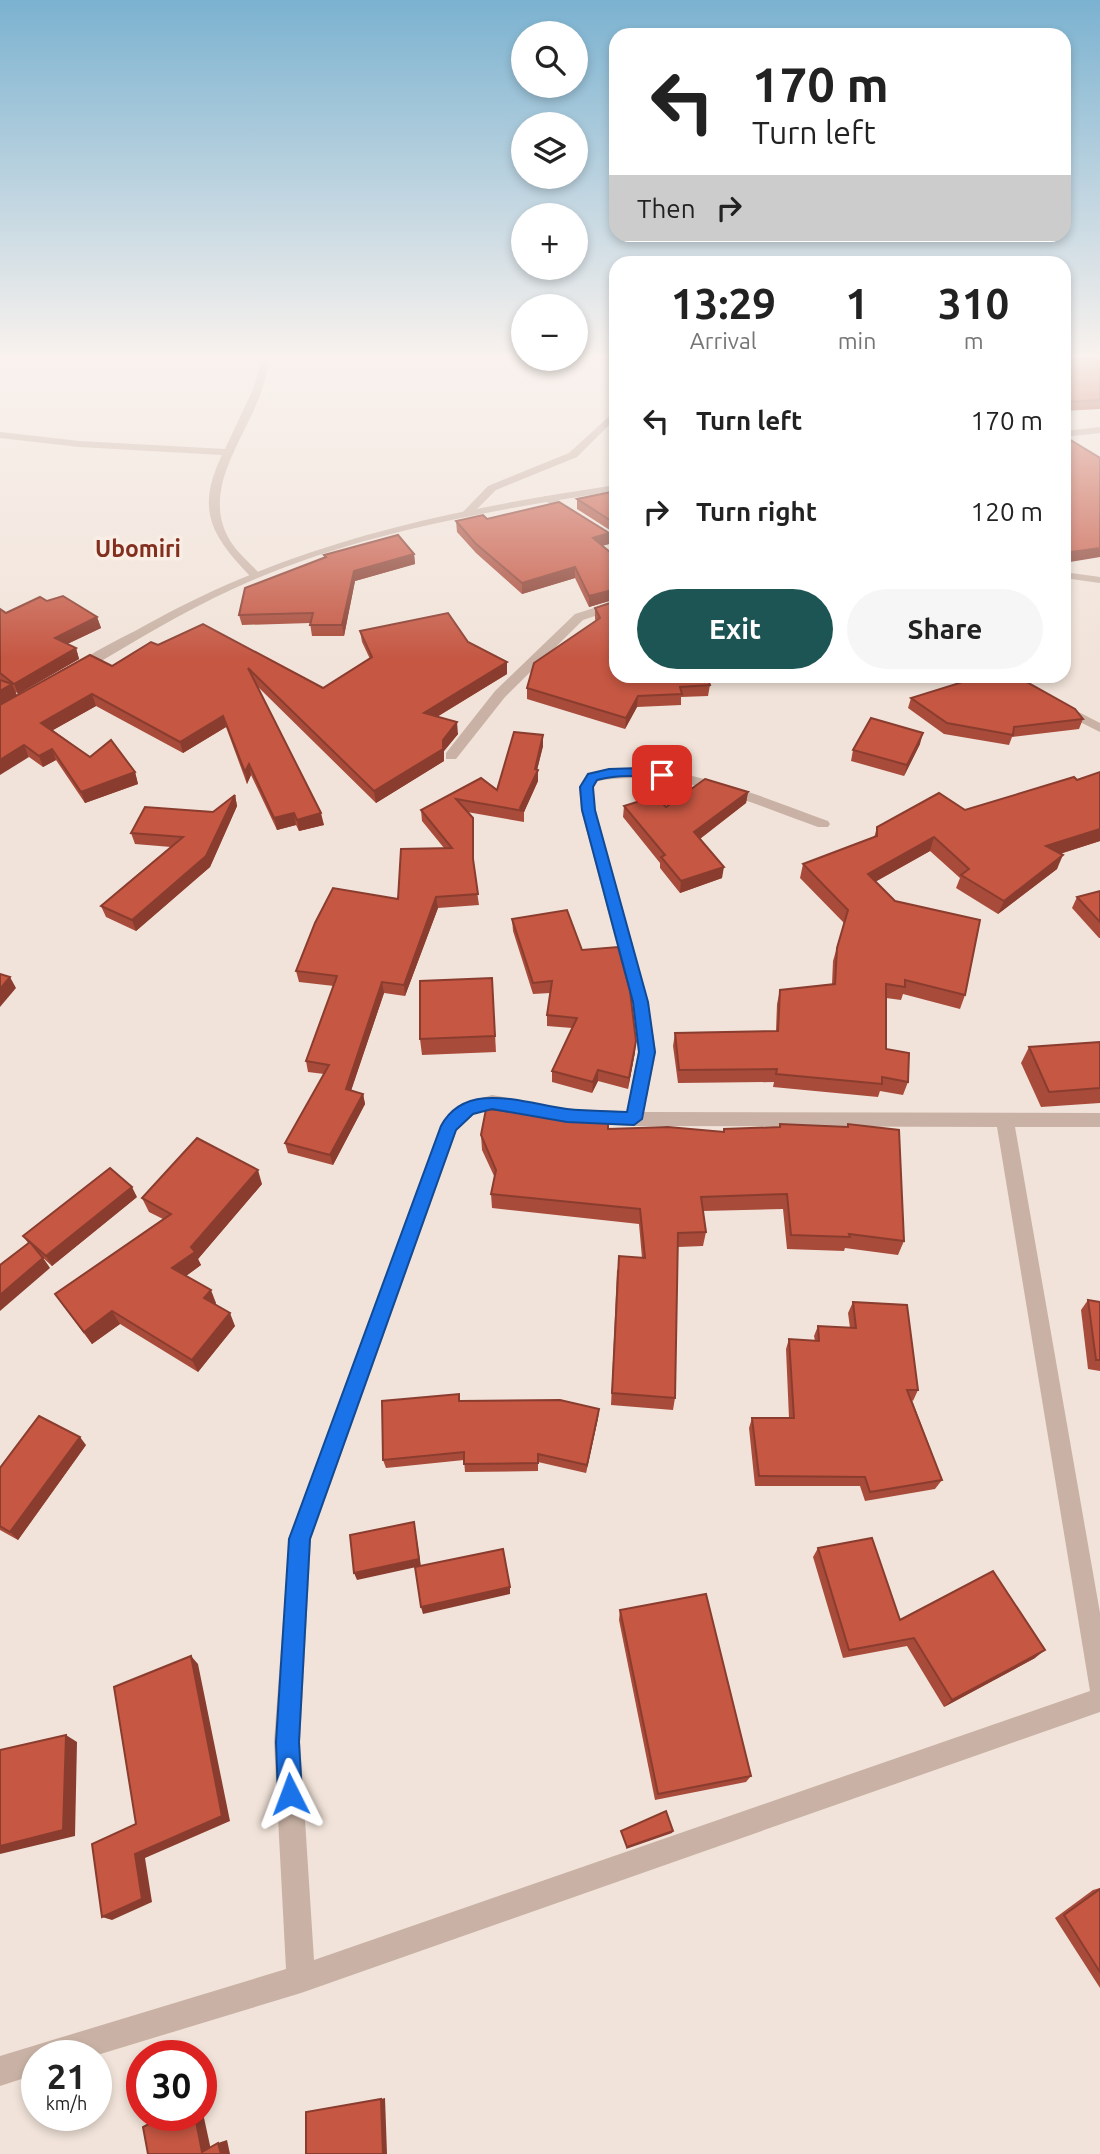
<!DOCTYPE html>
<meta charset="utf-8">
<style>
body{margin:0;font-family:Ubuntu,sans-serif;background:#f6f6f6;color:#222;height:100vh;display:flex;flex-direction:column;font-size:26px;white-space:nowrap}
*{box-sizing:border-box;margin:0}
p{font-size:23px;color:#767676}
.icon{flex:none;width:38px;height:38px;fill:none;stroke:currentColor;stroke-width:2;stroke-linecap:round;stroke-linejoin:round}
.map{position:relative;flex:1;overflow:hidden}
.panel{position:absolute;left:609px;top:256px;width:462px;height:427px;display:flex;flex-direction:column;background:#fff;border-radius:21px;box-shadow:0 4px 10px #0003}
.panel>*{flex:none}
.hud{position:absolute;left:609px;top:28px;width:462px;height:214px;border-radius:21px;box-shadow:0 4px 10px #0003;background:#fff;color:#222;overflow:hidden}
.tools{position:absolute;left:511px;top:21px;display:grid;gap:14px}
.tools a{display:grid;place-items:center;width:77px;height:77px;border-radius:50%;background:#fff;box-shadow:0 4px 10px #0003;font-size:35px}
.speed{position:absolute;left:21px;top:2040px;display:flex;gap:14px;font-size:35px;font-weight:700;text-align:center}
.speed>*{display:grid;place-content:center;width:91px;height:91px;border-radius:50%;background:#fff;box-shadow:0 4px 10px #0003;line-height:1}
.speed small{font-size:18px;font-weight:400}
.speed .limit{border:10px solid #d22;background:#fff;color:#111}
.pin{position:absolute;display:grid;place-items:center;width:60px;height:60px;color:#fff;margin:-30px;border-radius:14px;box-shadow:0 4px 10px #0006}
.me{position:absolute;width:77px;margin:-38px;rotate:357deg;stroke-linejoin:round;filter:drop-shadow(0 0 5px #0008)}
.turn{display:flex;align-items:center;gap:24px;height:147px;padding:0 28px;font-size:32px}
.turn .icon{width:91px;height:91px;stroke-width:2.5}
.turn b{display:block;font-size:49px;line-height:60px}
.then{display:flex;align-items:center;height:66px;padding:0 28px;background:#0003;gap:14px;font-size:26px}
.eta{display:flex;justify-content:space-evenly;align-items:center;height:119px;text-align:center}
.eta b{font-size:42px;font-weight:600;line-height:49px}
.cta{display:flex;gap:14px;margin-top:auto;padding:14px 28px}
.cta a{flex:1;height:80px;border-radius:42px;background:#1d5554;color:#fff;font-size:28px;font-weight:600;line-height:80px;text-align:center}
.cta a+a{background:#f6f6f6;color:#222}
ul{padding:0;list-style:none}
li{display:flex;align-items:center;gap:21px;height:91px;padding:0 28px}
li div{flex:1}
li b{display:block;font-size:26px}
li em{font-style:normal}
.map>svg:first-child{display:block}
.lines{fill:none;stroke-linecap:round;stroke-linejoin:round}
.minor{fill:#c9b2a5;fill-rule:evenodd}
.tertiary{fill:#c9b2a5;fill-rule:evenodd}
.wall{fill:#a94b3a}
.shaded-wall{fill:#8a3d2f}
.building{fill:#c55743;stroke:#8a3d2f;stroke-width:2}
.route{fill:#1a73e8;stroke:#114b97;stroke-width:2}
.labels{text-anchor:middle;stroke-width:7;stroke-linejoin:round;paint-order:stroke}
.far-district-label{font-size:23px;font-weight:bold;fill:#832f20;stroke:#f9eee5}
</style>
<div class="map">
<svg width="1100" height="2154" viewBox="0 0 1100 2154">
<rect width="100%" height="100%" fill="#f1e3d9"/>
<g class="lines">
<!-- minor -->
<g class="minor">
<path d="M 262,358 L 270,358 C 266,378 261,396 252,414 C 233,455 202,501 233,545 C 240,555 251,564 259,573 L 259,577 L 251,577 C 212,536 195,511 222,455 L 79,447 L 0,438 L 0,432 L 79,441 L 225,449 L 254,387 Z"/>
<polygon points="616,410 616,418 577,457 496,490 472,514 463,512 488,486 569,453"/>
<polygon points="544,496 552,496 616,537 616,545 544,500"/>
<polygon points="1064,572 1100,577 1100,583 1064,578"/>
<polygon points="616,601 616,609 583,620 505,697 456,759 446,759 446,753 495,691 575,614"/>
<polygon points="1063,704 1100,723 1100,732 1058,711 1058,705"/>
<path d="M 622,768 C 695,768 760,796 828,821 L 830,824 L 828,827 L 818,827 C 746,801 676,768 598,781 L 593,787 L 595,810 L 648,1002 L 656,1052 L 644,1112 L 1100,1113 L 1100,1127 L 1015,1127 L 1100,1613 L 1100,1712 L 301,1993 L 94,2056 L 37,2056 L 37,2074 L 0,2086 L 0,2056 L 286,1969 L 274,1742 L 289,1539 L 443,1121 L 462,1104 L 492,1095 L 567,1109 L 627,1111 L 638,1052 L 632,1002 L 581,810 L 579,787 L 588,774 ZM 492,1109 L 567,1123 L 634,1126 L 997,1127 L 1090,1691 L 314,1960 L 300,1742 L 311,1539 L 457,1130 L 474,1114 Z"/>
</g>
<!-- tertiary -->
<g class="tertiary">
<polygon points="1100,427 1100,433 1064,437 1064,431"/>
<path d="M 616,485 L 616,491 C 487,511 355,533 235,588 C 182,612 132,643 81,673 L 71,670 C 87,653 123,638 144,626 C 293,542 448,510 616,485 Z"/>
</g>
</g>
<!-- wall -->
<g class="wall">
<polygon points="1100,358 1100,409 1064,411 1064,361"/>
<polygon points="616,491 616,534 577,509 577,499"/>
<polygon points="487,519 609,533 609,544 602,546 616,557 616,599 589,607 575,578 522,594 476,553 457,532 456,521"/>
<polygon points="414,554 415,564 355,581 344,636 312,636 310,623 242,625 239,615 324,557 324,555"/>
<polygon points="47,601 97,617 101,628 67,644 76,648 79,659 18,694 16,692 0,705 0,609 6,613"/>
<polygon points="616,601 616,676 743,676 708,679 710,685 708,696 681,697 681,705 637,707 625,729 527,699 527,688 596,621 595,619 595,608"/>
<polygon points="360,631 468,642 507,674 437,717 458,734 444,751 444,761 376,803 257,686 324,825 299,831 296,825 277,830 251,775 247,784 226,727 183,753 96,706 53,730 90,757 135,772 138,784 85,803 56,760 43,767 29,757 0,705 112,666 158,645 323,688 370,659 362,642"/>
<polygon points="911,698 1083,719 1079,729 1012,737 1009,745 944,734 908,708"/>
<polygon points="543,735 543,746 537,770 538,781 524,812 524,822 467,812 473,818 473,864 479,905 438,908 405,996 384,993 351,1090 363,1094 365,1104 333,1165 288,1153 285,1143 324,1074 308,1072 306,1061 334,986 299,982 296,971 398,899 444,848 422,821 421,810 481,778 497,790"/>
<polygon points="920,744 904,776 851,761 853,750"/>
<polygon points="748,792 746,803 700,839 722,878 680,893 660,868 660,863 623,817 624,806 666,807"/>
<polygon points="235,795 237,806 210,867 136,931 106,917 101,906 171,847 135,844 131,833 213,812"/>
<polygon points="965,810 1100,841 1060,854 1057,869 998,914 956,888 960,878 930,851 875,882 965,995 960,1009 903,994 901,1000 886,998 886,1049 908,1082 903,1095 880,1091 878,1097 773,1087 774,1082 678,1083 673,1046 675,1033 776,1031 777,1004 780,990 832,984 833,961 844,923 800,878 803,864 874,838 877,827"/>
<polygon points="1100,891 1100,938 1099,938 1072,908 1077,897"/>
<polygon points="512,919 582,950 635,1052 628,1089 598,1081 592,1093 552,1082 552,1071 572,1028 547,1026 547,1015 550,993 533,994 513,931"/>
<polygon points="492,978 496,1052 422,1055 420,1039"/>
<polygon points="1100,1042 1100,1103 1041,1107 1021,1063 1029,1047"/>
<polygon points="780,1124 847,1127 848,1124 904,1241 898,1255 845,1248 844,1251 787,1249 783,1209 703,1211 706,1232 703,1246 678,1247 675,1398 673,1410 611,1405 617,1270 642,1258 639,1224 492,1208 491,1194 495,1178 482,1150 481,1135 608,1129 724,1132 779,1127"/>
<polygon points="262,1184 198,1259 201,1265 186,1276 216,1303 215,1305 235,1326 198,1372 120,1324 92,1344 64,1307 55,1294 163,1219 149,1212 142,1198"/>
<polygon points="137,1197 52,1266 42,1257 50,1268 28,1243 23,1236"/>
<polygon points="1088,1300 1100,1302 1100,1371 1088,1369 1081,1310"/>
<polygon points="853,1302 918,1390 913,1401 912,1400 942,1480 935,1489 865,1501 860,1486 755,1486 749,1428 752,1418 789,1418 786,1349 789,1339 815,1341 814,1336 818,1326 850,1328 848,1313"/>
<polygon points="460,1401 599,1409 598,1418 586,1473 538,1462 538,1471 465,1472 464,1460 386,1468 383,1460"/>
<polygon points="86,1445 18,1540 0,1530 0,1468"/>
<polygon points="818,1548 900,1620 1035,1658 944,1707 907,1646 843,1658 813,1557"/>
<polygon points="620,1610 751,1776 746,1782 655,1800 619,1620"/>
<polygon points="1100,1888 1100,1988 1055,1918 1093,1890"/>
</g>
<!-- shaded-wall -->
<g class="shaded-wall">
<polygon points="609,533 609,544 593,548 593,538"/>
<polygon points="1100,548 1100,557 1064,563 1064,553"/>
<polygon points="414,554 415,564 355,581 344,636 342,625 354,571"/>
<polygon points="575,567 575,578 522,594 522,583"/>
<polygon points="616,589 616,599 589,607 589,596"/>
<polygon points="97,617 101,628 59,648 55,638"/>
<polygon points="76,648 79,659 18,694 14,684"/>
<polygon points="507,662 507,674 425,724 424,713"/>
<polygon points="12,684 17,695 0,705 0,691"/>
<polygon points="92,694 96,706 46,734 41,723"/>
<polygon points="638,696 637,707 625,729 626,718"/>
<polygon points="223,716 226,727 183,753 180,742"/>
<polygon points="457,722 458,734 444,751 444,761 376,803 374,791 443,740"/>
<polygon points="923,733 920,744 904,776 907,765"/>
<polygon points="543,735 543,746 536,774 538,770 538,781 524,812 520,808 535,769"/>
<polygon points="24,745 29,757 0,775 0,760"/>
<polygon points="52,749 56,760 43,767 39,756"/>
<polygon points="249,764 251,775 247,784 245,772"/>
<polygon points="135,772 138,784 85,803 81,792"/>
<polygon points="748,792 746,803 693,844 694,832"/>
<polygon points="235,795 237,806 210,867 136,931 132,920"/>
<polygon points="294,813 296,825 277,830 274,818"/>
<polygon points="321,813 324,825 299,831 297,820"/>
<polygon points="1100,829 1100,841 1040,860 1046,846"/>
<polygon points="934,837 930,851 864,888 868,874"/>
<polygon points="1063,855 1057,869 998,914 1004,901"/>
<polygon points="724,867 722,878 680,893 681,881"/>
<polygon points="436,897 438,908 405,996 404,985"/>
<polygon points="10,977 16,988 0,1007 0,989"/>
<polygon points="382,982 384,993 348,1100 346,1089"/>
<polygon points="636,1041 635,1052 628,1089 629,1078"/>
<polygon points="598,1070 598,1081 592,1093 593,1082"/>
<polygon points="363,1094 365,1104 333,1165 330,1155"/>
<polygon points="258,1170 262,1184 198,1259 201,1265 179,1281 172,1268"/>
<polygon points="132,1187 137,1197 52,1266 46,1256"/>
<polygon points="43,1258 50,1268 0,1311 0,1295"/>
<polygon points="211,1290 216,1303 210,1311 204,1298"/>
<polygon points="112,1311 120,1324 92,1344 84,1332"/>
<polygon points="230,1313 235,1326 198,1372 192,1360"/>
<polygon points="599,1409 598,1418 586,1473 587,1465"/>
<polygon points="80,1437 86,1445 18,1540 10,1532"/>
<polygon points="414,1522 421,1566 357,1580 354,1573"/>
<polygon points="510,1587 510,1594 423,1614 421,1607"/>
<polygon points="1045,1650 1035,1658 944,1707 952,1700"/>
<polygon points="191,1656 198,1664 230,1821 145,1858 152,1902 112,1920 102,1917 135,1854"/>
<polygon points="66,1735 77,1742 75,1836 0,1854 0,1846"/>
<polygon points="673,1831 672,1833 626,1849 627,1847"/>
<polygon points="385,2098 387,2154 383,2154 381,2099"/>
<polygon points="201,2104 211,2150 202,2152 195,2116 201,2116"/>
<polygon points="227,2140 230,2154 221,2154 218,2143"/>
</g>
<!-- building -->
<g class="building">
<polygon points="1078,358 1100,358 1100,400 1064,402 1064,361"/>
<polygon points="1064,436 1100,458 1100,548 1064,553"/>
<polygon points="616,491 616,524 577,499"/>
<polygon points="559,502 609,533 593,538 616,557 616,589 589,596 575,567 522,583 475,543 456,521 483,515 487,519"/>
<polygon points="398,535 414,554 354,571 342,625 310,625 313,613 239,615 245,588 326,557 324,555"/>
<polygon points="63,596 97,617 55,638 76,648 14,684 0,673 0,609 6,613 40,597 47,601"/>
<polygon points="616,601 616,676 707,676 710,685 680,687 682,694 638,696 626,718 527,688 534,663 600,618 595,608"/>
<polygon points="448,613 468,642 507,662 424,713 457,722 443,740 443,749 374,791 248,668 321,813 297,820 294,813 274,818 249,764 245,772 223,716 180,742 92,694 41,723 90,757 111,740 135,772 81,792 52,749 39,756 24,745 0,760 0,705 90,655 112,666 151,642 158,645 203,624 323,688 372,657 360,631"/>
<polygon points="982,676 1016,676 1075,709 1083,719 1014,727 1013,735 947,723 911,698"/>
<polygon points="0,680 12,684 0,691"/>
<polygon points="871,718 923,733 907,765 853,750"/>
<polygon points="514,732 543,735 535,769 538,770 520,808 524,811 456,799 473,818 473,859 478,894 436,897 404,985 382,982 346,1089 363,1094 330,1155 285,1143 329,1065 306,1061 337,976 296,971 315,923 333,888 398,899 401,849 452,848 421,810 481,778 497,790"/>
<polygon points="1100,772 1100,829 1046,846 1063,855 1004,901 961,875 969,869 934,837 868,874 895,901 980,920 965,995 905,980 905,987 886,984 886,1049 909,1053 908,1082 882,1077 882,1084 776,1074 777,1069 679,1070 675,1033 778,1031 780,990 835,984 837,948 848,910 803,864 877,836 877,827 939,793 965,810 1074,777 1077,780"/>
<polygon points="705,779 748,792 694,832 724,867 681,881 661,857 665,855 624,806 656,796 666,807"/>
<polygon points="235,795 206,856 132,920 101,906 183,837 131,833 145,807 213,812"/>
<polygon points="1100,891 1100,922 1077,897"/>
<polygon points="567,910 582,950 618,947 630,991 636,1041 629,1078 598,1070 593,1082 552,1071 577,1018 547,1015 552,981 533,983 512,919"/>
<polygon points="0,974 10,977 0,989"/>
<polygon points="492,978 495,1036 420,1039 420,981"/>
<polygon points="1100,1042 1100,1088 1049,1092 1029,1047"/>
<polygon points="486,1109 608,1121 608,1129 668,1127 724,1132 724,1129 780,1127 780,1124 848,1127 848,1124 899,1130 904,1241 849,1234 850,1237 791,1235 787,1194 701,1197 706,1232 678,1233 675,1398 612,1393 619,1256 645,1258 640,1209 491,1194 496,1170 481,1135"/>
<polygon points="197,1138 258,1170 191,1247 195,1252 172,1268 211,1290 204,1298 230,1313 192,1360 112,1311 84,1332 55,1294 171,1214 142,1198"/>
<polygon points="110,1168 132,1187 46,1256 30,1242 43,1258 0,1295 0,1265 30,1242 23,1236"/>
<polygon points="1088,1300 1100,1302 1100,1360 1096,1360"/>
<polygon points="853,1302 907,1305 918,1390 907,1390 942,1480 870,1492 865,1477 759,1476 752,1418 794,1418 789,1339 819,1341 818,1326 856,1328"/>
<polygon points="459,1394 459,1401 560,1400 599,1409 587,1465 538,1454 538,1463 464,1464 464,1452 383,1460 382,1401"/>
<polygon points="39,1416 80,1437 10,1532 0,1526 0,1468"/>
<polygon points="414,1522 419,1559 354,1573 350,1535"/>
<polygon points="872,1538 900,1620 993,1571 1045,1650 952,1700 914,1638 849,1650 818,1548"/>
<polygon points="503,1549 510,1587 421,1607 415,1567"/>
<polygon points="706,1594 751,1776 658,1794 620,1610"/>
<polygon points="191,1656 222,1816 135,1854 142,1899 102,1917 92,1844 136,1824 114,1687"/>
<polygon points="66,1735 63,1830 0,1846 0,1750"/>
<polygon points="666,1811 673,1831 627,1847 621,1831"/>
<polygon points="1100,1889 1100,1972 1064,1915"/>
<polygon points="381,2099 383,2154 306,2154 306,2112"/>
<polygon points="164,2116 195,2116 202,2152 218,2143 221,2154 148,2154 143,2127"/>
</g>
<!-- sky -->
<linearGradient id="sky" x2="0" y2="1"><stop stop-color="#7bb2d0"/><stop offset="0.54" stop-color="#f9f2ee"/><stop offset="1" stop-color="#f9f2ee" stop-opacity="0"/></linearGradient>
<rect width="1100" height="659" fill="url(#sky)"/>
<!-- route -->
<path class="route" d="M 640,768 L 669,775 L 662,779 C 640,775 619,774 597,780 L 593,787 L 595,810 L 648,1002 L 655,1052 L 642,1119 L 634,1125 L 567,1122 L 492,1109 L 473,1114 L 456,1130 L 310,1539 L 299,1742 L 302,1794 L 299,1803 L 290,1806 L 282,1803 L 278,1794 L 276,1742 L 289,1539 L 441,1126 C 466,1079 526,1104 567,1109 C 587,1111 607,1111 627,1112 L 639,1052 L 633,1002 L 582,810 L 580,787 L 588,774 L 609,769 Z"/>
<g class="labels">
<!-- far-district labels -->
<g class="far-district-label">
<text x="138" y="557">Ubomiri</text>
</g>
</g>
</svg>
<div class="tools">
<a><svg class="icon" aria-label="search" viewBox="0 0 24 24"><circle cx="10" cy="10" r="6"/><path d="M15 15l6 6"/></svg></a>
<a><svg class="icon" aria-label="layers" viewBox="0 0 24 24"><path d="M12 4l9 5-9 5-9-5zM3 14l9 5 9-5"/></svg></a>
<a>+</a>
<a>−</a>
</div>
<div class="speed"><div>21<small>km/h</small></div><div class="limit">30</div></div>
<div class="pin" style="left:662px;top:775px;background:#d93025"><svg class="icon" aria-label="arrive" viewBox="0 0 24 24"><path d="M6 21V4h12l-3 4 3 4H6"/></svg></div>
<svg class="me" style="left:290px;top:1794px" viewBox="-20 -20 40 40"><path d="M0-17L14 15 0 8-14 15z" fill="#1a73e8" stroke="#fff" stroke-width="4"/></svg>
<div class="hud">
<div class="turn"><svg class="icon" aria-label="left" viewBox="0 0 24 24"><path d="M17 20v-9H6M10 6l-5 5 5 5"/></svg><div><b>170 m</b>Turn left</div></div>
<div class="then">Then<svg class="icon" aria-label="right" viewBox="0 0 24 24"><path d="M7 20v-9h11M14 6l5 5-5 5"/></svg></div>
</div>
<section class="panel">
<div class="eta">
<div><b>13:29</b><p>Arrival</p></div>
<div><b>1</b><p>min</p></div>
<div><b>310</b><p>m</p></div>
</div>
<ul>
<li><svg class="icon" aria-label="left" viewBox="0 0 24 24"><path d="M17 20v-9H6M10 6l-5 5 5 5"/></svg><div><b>Turn left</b></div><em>170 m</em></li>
<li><svg class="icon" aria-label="right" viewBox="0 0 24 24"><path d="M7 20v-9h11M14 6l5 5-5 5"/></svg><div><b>Turn right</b></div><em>120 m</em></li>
</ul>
<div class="cta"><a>Exit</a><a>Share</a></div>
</section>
</div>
